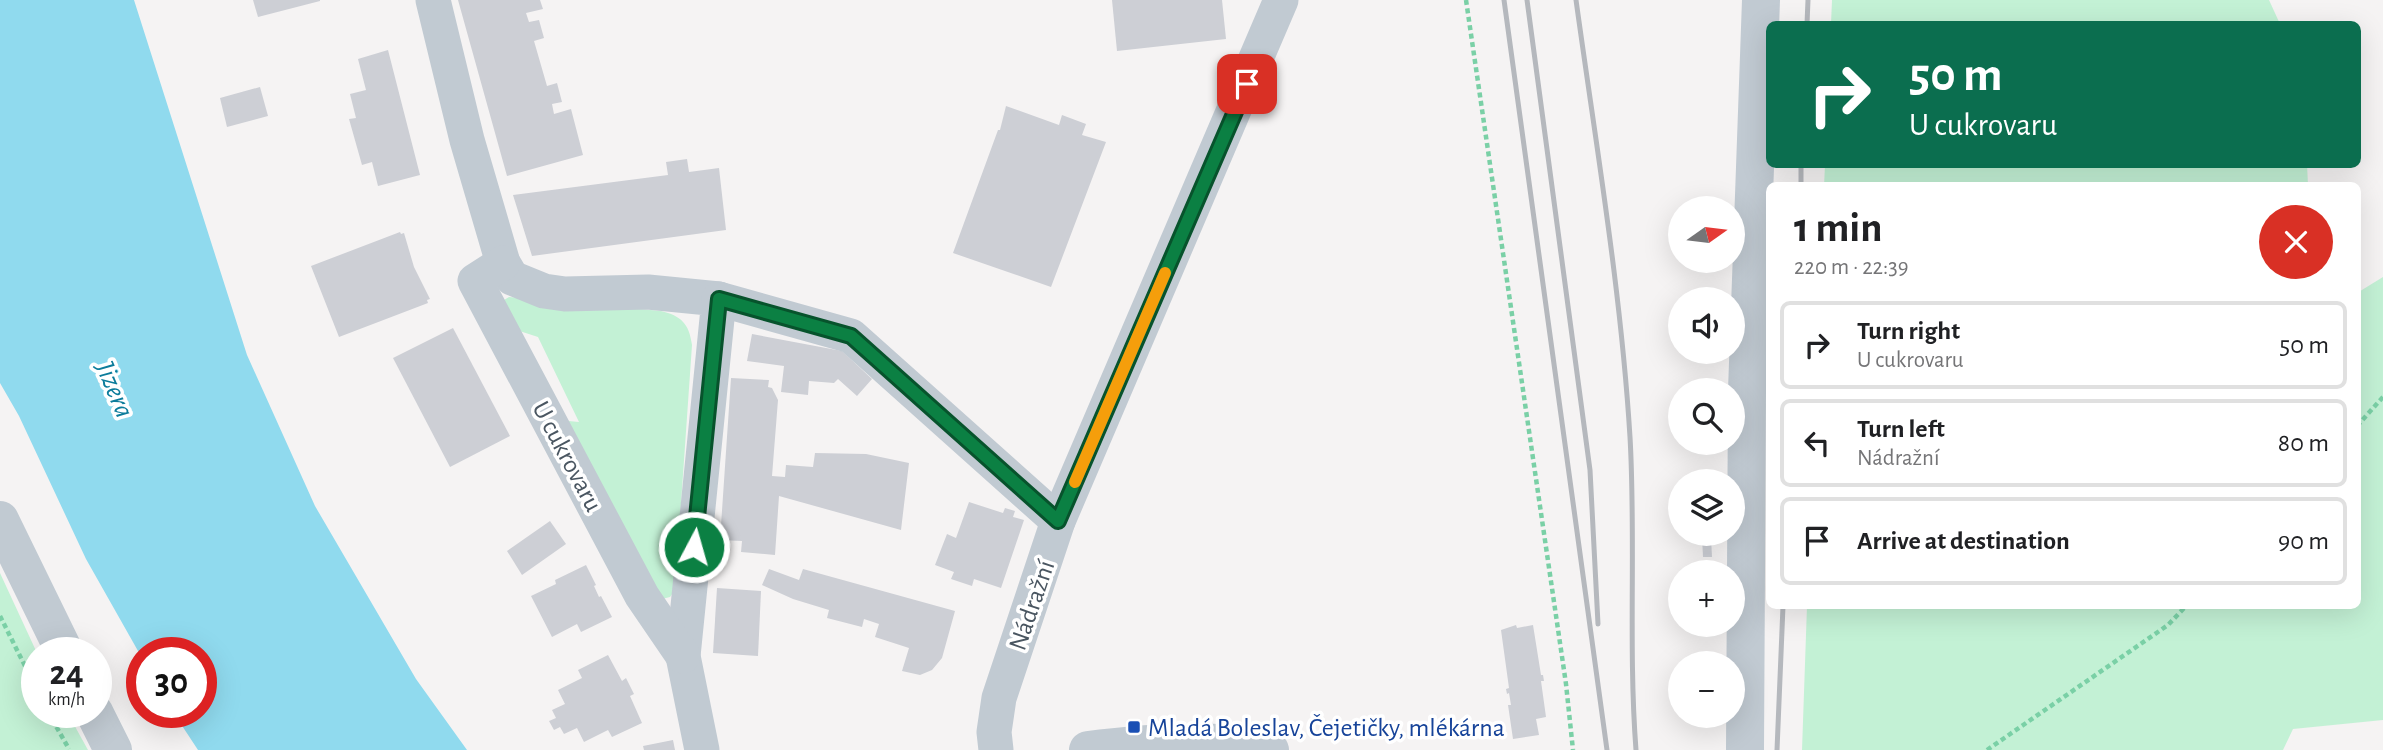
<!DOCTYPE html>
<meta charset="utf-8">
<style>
body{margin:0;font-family:"Alegreya Sans",sans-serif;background:#f2f2f2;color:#202124;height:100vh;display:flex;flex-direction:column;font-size:26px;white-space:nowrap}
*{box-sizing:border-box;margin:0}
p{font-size:23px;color:#757577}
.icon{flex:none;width:38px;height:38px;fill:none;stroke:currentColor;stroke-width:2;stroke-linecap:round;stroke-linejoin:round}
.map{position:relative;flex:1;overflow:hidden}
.details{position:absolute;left:1766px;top:182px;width:595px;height:427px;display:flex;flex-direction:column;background:#fff;border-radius:10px;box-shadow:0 7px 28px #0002}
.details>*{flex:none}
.banner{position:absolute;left:1766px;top:21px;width:595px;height:147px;border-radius:10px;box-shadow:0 7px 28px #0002;background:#0b6e4f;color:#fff;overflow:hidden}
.needle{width:46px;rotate:76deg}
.buttons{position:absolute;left:1668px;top:196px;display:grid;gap:14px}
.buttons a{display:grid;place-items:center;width:77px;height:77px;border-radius:50%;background:#fff;box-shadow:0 7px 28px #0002;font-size:35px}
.speed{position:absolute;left:21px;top:637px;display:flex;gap:14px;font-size:35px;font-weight:700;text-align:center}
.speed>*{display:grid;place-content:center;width:91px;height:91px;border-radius:50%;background:#fff;box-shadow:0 7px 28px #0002;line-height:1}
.speed small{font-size:18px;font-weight:400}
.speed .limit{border:10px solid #d22;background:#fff;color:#111}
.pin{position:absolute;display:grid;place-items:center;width:60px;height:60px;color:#fff;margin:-30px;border-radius:14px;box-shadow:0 4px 10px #0006}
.me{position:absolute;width:77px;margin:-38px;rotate:6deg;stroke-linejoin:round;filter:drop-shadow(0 0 5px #0008)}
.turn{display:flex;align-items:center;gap:24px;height:147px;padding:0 28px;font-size:32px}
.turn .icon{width:91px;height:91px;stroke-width:2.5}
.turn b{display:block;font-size:49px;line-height:60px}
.round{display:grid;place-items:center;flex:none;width:74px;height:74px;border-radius:37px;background:#f2f2f2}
.summary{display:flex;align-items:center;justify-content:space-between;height:119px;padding:0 28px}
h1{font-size:42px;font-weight:600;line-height:52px}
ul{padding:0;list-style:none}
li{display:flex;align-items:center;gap:21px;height:88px;margin:0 14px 10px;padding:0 14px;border:4px solid #e0e0e0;border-radius:10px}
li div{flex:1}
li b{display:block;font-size:26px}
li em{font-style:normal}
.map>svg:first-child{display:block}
.green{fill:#c3f1d5}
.water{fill:#90daee}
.building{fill:#cdcfd5}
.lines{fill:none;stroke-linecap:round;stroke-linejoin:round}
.path{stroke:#7ad0a6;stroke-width:4.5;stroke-dasharray:5 3.5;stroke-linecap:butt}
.minor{stroke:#c1cad2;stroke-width:35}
.tertiary{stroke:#c1cad2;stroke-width:38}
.rail{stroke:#b5b8bd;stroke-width:5}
.route-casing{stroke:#07532c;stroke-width:18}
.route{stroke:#0b8043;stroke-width:12}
.slow{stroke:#f59e0b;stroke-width:12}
.transit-dot{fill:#1a4fb4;stroke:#fff;stroke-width:2.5}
.labels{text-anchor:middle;stroke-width:7;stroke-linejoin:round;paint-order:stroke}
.street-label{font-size:26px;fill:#4a5661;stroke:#fff}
.transit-label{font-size:26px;fill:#164399;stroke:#fff;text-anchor:start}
.water-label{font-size:28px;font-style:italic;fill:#0c7c9b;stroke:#fff}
</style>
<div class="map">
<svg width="2383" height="750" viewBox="0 0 2383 750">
<rect width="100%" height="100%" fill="#f5f3f3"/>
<!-- green -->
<g class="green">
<polygon points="1832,0 2269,0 2280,24 1831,24"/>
<polygon points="1825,165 2307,164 2308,185 1824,186"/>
<polygon points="2383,277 2383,720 2293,729 2283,750 1802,750 1807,606 2357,606 2357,293"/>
<path d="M 509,297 L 661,311 C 681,316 689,323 692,345 L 675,590 L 670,597 L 662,599 L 558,420 L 579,422 L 538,337 L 507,327 L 504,300 Z"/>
<polygon points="0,573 37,653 37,712 67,712 88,750 0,750"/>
</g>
<!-- water -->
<polygon class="water" points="0,0 134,0 247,355 315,506 416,679 467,750 198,750 173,712 201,712 201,653 142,653 142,658 86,559 19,416 0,383"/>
<!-- building -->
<g class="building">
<polygon points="253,0 320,0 320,1 258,17"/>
<polygon points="458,0 540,0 543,9 526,13 529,22 539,20 544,38 534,41 547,86 557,83 562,102 552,104 554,114 571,109 583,155 507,176"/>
<polygon points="1112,0 1222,0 1226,39 1117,51"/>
<polygon points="388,50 420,175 378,186 372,162 362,165 349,119 356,118 350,94 366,90 358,59"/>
<polygon points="260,87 268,116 227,127 220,98"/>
<polygon points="1006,106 1059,125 1062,115 1086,124 1082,135 1106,142 1051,287 953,253 998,130 1000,130"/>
<polygon points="687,159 689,172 719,168 726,230 532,256 513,195 668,175 666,162"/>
<polygon points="400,232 401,234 404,233 414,267 430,299 427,300 428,303 339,337 311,266"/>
<polygon points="453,328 510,436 450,467 393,358"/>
<polygon points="752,334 842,351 872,379 857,396 838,379 834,383 809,381 808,395 781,392 784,366 747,361"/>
<polygon points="731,378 769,380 768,387 772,388 778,400 772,476 785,477 786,465 813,467 815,453 866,454 909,463 901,530 779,496 775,555 741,552 742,541 720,540"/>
<polygon points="969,502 1003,513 1005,508 1015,511 1013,517 1024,520 1001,588 974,579 972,586 951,579 954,572 935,565 947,534 956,538"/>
<polygon points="550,521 566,544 522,575 507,551"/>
<polygon points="1702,537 1711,537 1712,557 1703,557"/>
<polygon points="586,565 596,585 594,586 599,597 601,596 612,617 581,632 577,624 552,637 531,596 556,584 555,580"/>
<polygon points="769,569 799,580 803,569 955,611 942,658 932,670 920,675 902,671 909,648 875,637 879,624 864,619 862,627 827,618 829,610 793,599 762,585"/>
<polygon points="717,588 761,591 758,656 713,653"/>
<polygon points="1516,625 1517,628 1533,625 1541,675 1543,675 1544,681 1541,681 1546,717 1536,719 1539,735 1513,739 1508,705 1511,705 1509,693 1507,694 1506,689 1509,688 1501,630"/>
<polygon points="608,655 622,681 626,678 634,694 630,696 642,723 612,737 608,730 584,742 577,728 564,734 560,727 554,730 549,721 556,718 552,710 565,704 558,690 582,678 578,670"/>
<polygon points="673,740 675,750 644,750 643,746"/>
</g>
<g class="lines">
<!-- path -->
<g class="path">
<polyline points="1466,0 1566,684 1573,750"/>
<polyline points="2357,426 2383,397"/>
<polyline points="0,616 37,690"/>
<polyline points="48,712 69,749"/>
<polyline points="1987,750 2168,625 2186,606"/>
</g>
<!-- minor -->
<g class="minor">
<polyline points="433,0 467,140 503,263 512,278 544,291 565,294 648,292 719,299 683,656 702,750"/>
<polyline points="503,263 475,281 642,596 683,656"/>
<polyline points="719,299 851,336 1058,521"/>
<polyline points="996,750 994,732 999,698 1058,521 1281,0"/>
</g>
<!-- tertiary -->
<g class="tertiary">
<polyline points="0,520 65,653"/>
<polyline points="94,712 113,750"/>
<path d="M 1088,750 C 1145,743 1213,737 1270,750"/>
<polyline points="1745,750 1747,391 1761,0"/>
</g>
<!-- rail -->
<g class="rail">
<polyline points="1504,0 1607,750"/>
<polyline points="1527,0 1590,470 1598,624"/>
<path d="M 1576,0 C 1596,145 1621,291 1630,437 C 1636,541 1628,646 1636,750"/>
<polyline points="1807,24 1808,0"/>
<polyline points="1801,186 1801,164"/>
<polyline points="1777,750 1783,606"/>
</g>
</g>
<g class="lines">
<!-- route casing -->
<g class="route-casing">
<polyline id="route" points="694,547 719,299 851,336 1058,521 1247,84"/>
</g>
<!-- route -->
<use href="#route" class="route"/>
<!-- slow -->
<polyline class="slow" points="1075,482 1165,273"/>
</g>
<!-- markers -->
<rect class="transit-dot" x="1127" y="720" width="14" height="14" rx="3.5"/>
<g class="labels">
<!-- street labels -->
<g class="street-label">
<text transform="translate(568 456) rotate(62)" y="9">U cukrovaru</text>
<text transform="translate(1031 605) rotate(-71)" y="9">Nádražní</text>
</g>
<!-- transit labels -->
<g class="transit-label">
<text x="1148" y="736">Mladá Boleslav, Čejetičky, mlékárna</text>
</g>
<!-- water labels -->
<g class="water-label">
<text transform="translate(116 389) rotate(67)" y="10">Jizera</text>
</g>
</g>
</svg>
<div class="buttons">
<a><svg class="needle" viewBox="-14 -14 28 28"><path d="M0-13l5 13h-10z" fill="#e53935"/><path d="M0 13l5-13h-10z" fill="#757577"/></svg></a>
<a><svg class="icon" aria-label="sound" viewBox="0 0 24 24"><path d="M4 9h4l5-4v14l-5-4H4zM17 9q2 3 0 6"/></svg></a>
<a><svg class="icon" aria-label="search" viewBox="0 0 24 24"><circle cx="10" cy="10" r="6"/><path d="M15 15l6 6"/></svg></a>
<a><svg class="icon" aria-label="layers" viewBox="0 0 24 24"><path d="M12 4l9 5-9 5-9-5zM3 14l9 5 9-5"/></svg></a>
<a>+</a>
<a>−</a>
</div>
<div class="speed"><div>24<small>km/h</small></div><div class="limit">30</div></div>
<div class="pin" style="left:1247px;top:84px;background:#d93025"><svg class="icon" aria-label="arrive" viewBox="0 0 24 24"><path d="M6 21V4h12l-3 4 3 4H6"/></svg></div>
<svg class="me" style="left:694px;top:547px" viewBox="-20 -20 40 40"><circle r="17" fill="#0b8043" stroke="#fff" stroke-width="3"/><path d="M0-11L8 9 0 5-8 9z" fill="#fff"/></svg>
<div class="banner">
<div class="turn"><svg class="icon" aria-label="right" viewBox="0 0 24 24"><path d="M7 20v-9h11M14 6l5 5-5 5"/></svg><div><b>50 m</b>U cukrovaru</div></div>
</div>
<section class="details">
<div class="summary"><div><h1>1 min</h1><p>220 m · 22:39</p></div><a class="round" style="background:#d93025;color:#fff"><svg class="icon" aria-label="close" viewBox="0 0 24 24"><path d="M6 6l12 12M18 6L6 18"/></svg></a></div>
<ul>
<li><svg class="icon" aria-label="right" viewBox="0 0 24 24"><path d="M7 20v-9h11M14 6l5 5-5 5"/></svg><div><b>Turn right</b><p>U cukrovaru</p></div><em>50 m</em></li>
<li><svg class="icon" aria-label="left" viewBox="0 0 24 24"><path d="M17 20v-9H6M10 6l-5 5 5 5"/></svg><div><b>Turn left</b><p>Nádražní</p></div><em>80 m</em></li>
<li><svg class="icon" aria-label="arrive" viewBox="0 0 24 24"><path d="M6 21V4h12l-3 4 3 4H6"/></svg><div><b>Arrive at destination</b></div><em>90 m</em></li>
</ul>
</section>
</div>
